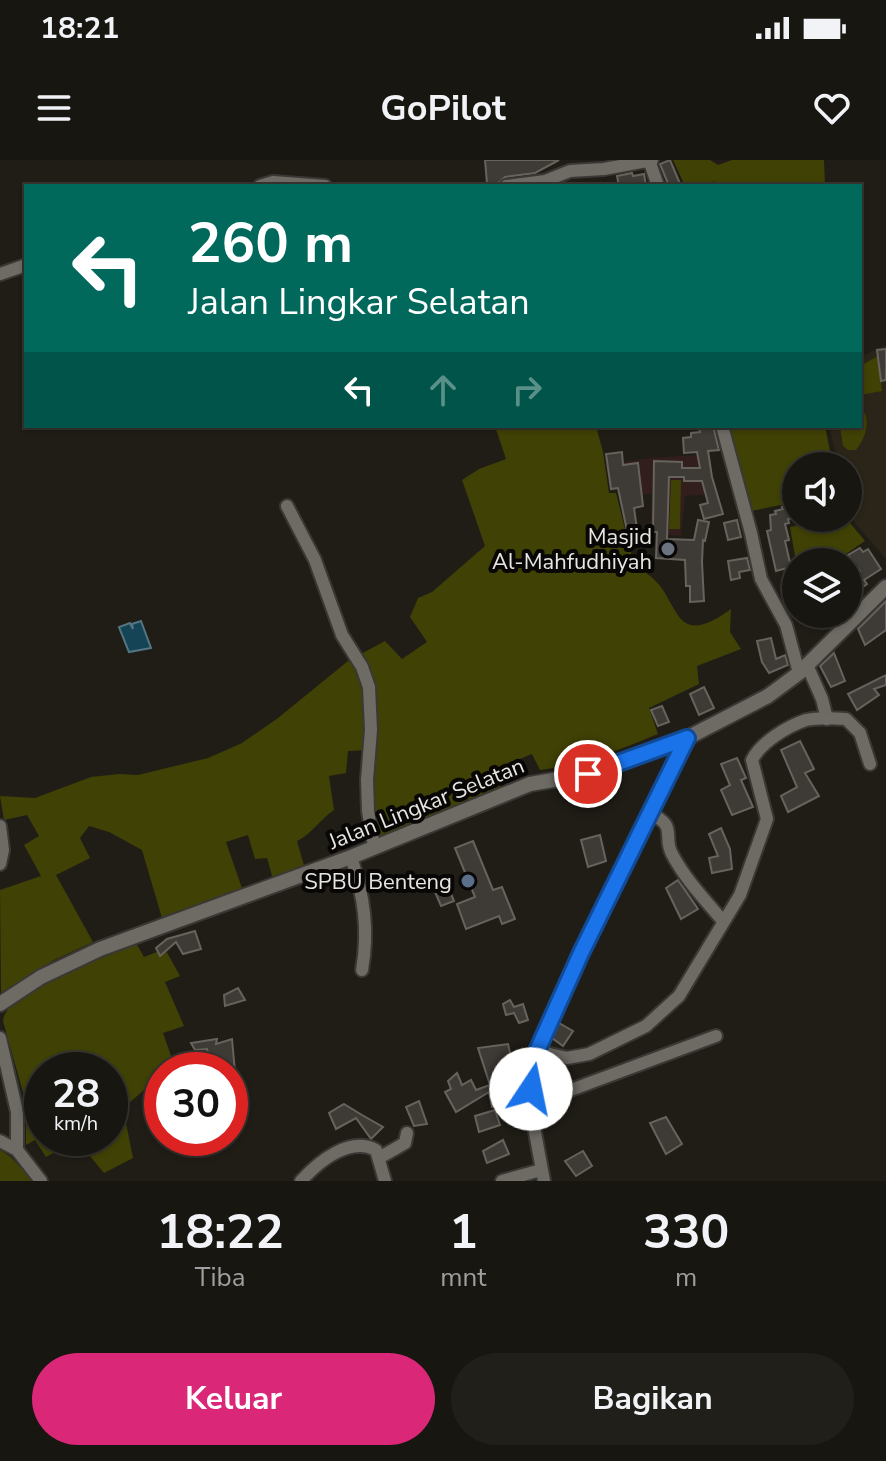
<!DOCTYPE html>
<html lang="id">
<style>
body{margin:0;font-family:"Nunito Sans",sans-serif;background:#211f1a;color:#f1f3f6;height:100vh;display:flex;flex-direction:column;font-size:30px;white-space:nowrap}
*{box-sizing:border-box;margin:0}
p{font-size:26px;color:#9f9f9f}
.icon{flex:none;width:44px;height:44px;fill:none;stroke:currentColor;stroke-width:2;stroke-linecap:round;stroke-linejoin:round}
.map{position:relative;height:1021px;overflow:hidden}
.sheet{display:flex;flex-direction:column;background:#181611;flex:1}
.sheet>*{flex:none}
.top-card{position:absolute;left:24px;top:24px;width:838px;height:244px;border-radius:0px;box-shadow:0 2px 6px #0004,0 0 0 2px #363531;background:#00695c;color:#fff;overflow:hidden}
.fabs{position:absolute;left:782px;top:292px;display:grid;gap:16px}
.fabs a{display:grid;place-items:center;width:80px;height:80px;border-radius:50%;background:#181611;box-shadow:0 2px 6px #0004,0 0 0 2px #363531;font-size:40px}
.speed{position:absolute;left:24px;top:892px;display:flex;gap:16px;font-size:40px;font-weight:700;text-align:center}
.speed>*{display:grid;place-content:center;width:104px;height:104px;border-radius:50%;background:#181611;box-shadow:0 2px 6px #0004,0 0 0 2px #363531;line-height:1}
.speed small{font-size:20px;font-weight:400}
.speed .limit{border:12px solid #d22;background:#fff;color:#111}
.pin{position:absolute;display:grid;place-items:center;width:68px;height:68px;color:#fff;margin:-34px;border:4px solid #fff;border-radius:50%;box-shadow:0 2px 8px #0007}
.me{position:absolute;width:88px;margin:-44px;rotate:11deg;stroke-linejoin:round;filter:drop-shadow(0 0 6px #0008)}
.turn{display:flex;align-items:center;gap:28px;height:168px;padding:0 32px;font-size:36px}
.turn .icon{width:104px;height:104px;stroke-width:2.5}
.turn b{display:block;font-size:56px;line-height:68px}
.lanes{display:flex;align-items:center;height:76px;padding:0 32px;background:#0003;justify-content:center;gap:40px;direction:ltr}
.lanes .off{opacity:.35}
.eta{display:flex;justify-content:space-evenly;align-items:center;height:136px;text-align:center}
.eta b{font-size:48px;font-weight:700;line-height:56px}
.action{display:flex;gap:16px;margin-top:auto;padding:16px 32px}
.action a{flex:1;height:92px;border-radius:48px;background:#db2777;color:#fff;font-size:32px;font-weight:700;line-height:92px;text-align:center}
.action a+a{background:#211f1a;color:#f1f3f6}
.status{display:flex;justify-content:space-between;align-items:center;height:56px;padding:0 40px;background:#181611;direction:ltr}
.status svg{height:22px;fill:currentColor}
header{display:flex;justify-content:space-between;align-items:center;height:104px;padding:0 32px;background:#181611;font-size:36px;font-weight:700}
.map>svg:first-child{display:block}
.built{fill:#2a2419}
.education{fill:#311e1d}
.green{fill:#404105;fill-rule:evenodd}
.water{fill:#154457;stroke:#547581;stroke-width:2}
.building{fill:#3e3a35;stroke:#66635c;stroke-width:2}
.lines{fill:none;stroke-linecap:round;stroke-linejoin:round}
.minor-casing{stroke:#3a3835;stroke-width:16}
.tertiary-casing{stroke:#3a3835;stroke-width:18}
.minor{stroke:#6e6a64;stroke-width:12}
.tertiary{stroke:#6e6a64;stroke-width:14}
.route-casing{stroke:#114b97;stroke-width:20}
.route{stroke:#1a73e8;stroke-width:14}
.worship-dot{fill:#6b7280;stroke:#080706;stroke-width:3}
.service-dot{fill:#5c6f8a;stroke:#080706;stroke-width:3}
.labels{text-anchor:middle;stroke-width:8;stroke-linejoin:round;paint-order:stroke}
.poi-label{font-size:22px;fill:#e8e6e2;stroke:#080706;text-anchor:end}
.street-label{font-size:22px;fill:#e8e6e2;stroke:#080706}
</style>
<div class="status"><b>18:21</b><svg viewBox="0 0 49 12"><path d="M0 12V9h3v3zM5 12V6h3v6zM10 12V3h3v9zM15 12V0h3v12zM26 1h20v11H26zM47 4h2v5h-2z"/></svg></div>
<header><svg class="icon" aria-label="menu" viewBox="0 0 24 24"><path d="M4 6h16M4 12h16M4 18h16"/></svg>GoPilot<svg class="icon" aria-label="heart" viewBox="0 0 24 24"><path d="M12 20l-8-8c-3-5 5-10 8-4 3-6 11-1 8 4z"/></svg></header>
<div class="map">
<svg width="886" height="1021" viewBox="0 0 886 1021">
<rect width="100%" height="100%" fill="#201d17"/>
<!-- built -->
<polygon class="built" points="886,185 886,399 854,362 848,339 848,306 839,306 829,266 860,266 860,197"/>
<!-- education -->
<polygon class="education" points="697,295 705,335 685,336 681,376 650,373 652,334 628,334 624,302 652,298"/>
<!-- green -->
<g class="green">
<polygon points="673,0 710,0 718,5 732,0 824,0 825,26 717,26 714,21 706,26 685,26"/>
<polygon points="878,196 882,231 860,235 860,206"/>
<path d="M 860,248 C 873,258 865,279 856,290 L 848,290 L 843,286 L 840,266 L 860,266 Z"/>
<path d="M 495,266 L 596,266 L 603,292 L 609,333 L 616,333 L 634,405 C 645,412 656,419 663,430 C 669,439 673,449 680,458 C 694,475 717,459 731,449 L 730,472 L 741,489 L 697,506 L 699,524 L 649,548 L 658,574 C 619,590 581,605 540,610 L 532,594 L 493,610 L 501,629 L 376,681 L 373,649 L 372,590 L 348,591 L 346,613 L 329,616 L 334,650 C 320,659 312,674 297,681 L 305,709 L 273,719 L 267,698 L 255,699 L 248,675 L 226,682 L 243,731 L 162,758 L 142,690 L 109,672 L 89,666 L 80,678 L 90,698 L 56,715 L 93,782 L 54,800 L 1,833 L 0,730 L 41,716 L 24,685 L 39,676 L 27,655 L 4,660 L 0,636 L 35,638 L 91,617 L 119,614 L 138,615 L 208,598 L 242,583 L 278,558 L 348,501 L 385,481 L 402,499 L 427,482 L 410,457 L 418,438 L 432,432 L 485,386 L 462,320 L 479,309 L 506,299 Z"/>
<polygon points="728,266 825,266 833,306 796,306 796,342 746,352"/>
<polygon points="671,320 681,320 680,369 669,369"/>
<polygon points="807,358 846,358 865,381 834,402 796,402 790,367 808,363"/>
<path d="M 136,783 L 144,797 L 165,789 L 180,816 L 165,822 L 184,866 L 163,873 L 176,910 L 162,910 L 162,920 L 144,930 L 123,948 L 133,998 L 104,1013 L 84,989 L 77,986 L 63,995 L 59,990 L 46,997 L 35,980 L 26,985 L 26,943 L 3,861 C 5,832 109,792 136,783 ZM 42,910 L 110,910 L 110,978 L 42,978 Z"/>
<polygon points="0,990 11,997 33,1021 0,1021"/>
</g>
<!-- water -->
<polygon class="water" points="141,461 151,488 129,492 119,467 130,463 133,469 132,464"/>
<!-- building -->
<g class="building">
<polygon points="485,0 559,0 535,13 505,17 498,23 487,23"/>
<polygon points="670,0 681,26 669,26 660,4"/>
<polygon points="632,13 633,16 644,14 646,26 619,26 617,16"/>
<polygon points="886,189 886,220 881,221 877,190"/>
<polygon points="699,266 713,266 719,290 708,291 712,317 723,354 704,359 700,345 708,343 702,321 684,321 684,317 669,317 667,379 694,380 698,360 709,362 705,381 703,380 702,402 704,441 690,442 690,426 686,426 685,400 656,398 657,372 653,372 654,301 682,302 682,308 700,308 697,292 684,293 683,278 691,277 691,273 700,272"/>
<polygon points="622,292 623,305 638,303 643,346 634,348 639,383 630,385 618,328 611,329 606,294"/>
<polygon points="796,344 796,358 788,359 789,363 785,364 789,380 785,381 791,407 776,411 767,371 771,370 770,355 776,354 775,351 783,349 782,347"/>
<polygon points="737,360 741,377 728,380 724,363"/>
<polygon points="860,388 863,392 868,389 881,409 864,420 867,424 853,434 848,428 848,421 860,411 848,395"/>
<polygon points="747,398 750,410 739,412 740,418 731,420 728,401"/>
<polygon points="886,441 886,470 865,485 858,469"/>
<polygon points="771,478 776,499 785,495 788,505 769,513 762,502 757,481"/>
<polygon points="834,493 845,521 831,527 820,506"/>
<polygon points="886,515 886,525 874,529 879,535 857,550 848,534"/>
<polygon points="704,527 714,548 699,555 690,534"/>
<polygon points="662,546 669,562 658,566 651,550"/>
<polygon points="800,581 814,609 805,613 819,636 788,652 781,636 797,627 781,590"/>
<polygon points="737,598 746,618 741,620 753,647 732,655 721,630 730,625 721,604"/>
<polygon points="721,668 730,689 732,709 712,713 709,698 718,696 709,674"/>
<polygon points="600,675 606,701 588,707 581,680"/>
<polygon points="473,681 493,730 502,727 515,759 502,764 499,756 466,769 457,744 475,737 455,688"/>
<polygon points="678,720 698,749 681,759 666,728"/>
<polygon points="446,722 454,741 441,746 433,727"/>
<polygon points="195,771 201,789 183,794 176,782 160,796 156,788 167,779"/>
<polygon points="238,828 245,840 225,846 224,835"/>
<polygon points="510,840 514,847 523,844 528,860 519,863 514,853 506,855 503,844"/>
<polygon points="559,863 573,871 563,886 552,878"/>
<polygon points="217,879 216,884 232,879 235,912 211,905 207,889 195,890 191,883"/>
<polygon points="508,884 513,906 507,908 515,941 492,947 489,932 456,952 445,932 451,929 448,921 457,913 462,925 471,920 476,930 490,925 478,888"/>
<polygon points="419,941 427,964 414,966 406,947"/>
<polygon points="344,944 362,955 383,967 371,979 356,958 336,969 329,953"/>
<polygon points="495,950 500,965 479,972 475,956"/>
<polygon points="666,957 682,984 666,994 650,963"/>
<polygon points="503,980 509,994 487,1003 483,991"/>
<polygon points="583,991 592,1006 576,1016 565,1001"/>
</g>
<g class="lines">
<!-- minor casing -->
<g class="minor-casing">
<g id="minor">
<polyline points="649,0 658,26"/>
<polyline points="260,26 273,22 325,26"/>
<polyline points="506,26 545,21 570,11 604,9 652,0"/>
<polyline points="0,114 26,105"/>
<polyline points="722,266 751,373 761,419 786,465 799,513"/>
<polyline points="287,346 315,400 342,475 362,507 369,527 371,570 367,620 368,651 374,687"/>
<polyline points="807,505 822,539 827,559"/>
<path d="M 649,653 C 679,666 662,676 672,694 C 685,719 705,740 723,761"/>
<polyline points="0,666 3,690 0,704"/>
<path d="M 351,697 C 364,736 369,770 362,810"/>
<polyline points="0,878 17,952 17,990"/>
<path d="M 537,891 L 567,898 L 589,894 L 646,866 L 679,836 L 740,735 L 767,659 L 752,600 C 761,582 788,566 806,560 C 818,557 833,558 846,559 L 860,573 L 870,604"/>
<polyline points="531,929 550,934 568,931 716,876"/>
<polyline points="0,981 17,990 41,1021"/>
<polyline points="379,998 405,983 407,973"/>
<path d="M 301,1021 C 319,1001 350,976 376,990 L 385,1021"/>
<polyline points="502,1021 541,1010"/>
<polyline points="544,1021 530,945 537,891 593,765 687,578"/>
</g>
</g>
<!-- tertiary casing -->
<g class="tertiary-casing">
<polyline id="tertiary" points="0,844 41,817 100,789 351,697 530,624 588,614 687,578 768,536 799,513 886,427"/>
</g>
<!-- minor -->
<use href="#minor" class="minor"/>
<!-- tertiary -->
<use href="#tertiary" class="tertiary"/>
</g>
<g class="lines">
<!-- route casing -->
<g class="route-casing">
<polyline id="route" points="531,929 537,891 581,793 687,578 588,614"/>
</g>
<!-- route -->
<use href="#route" class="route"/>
</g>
<!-- markers -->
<circle class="worship-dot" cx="668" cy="389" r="8"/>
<circle class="service-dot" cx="468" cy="721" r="8"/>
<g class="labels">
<!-- poi labels -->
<g class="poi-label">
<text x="652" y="384">Masjid<tspan x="652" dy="25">Al-Mahfudhiyah</tspan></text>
<text x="452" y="729">SPBU Benteng</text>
</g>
<!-- street labels -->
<g class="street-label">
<text transform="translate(426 643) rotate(-22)" y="8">Jalan Lingkar Selatan</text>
</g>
</g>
</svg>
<div class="fabs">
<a><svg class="icon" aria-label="sound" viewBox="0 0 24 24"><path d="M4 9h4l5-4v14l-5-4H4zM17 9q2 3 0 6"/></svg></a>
<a><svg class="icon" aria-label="layers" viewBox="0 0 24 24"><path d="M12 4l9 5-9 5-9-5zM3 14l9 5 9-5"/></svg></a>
</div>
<div class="speed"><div>28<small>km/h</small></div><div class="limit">30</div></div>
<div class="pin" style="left:588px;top:614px;background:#d93025"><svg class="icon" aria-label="arrive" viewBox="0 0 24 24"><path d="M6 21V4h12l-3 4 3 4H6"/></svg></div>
<svg class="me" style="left:531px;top:929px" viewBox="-20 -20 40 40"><circle r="19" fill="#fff"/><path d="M0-13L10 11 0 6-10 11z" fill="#1a73e8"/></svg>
<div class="top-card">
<div class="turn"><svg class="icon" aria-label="left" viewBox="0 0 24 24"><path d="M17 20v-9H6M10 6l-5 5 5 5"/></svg><div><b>260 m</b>Jalan Lingkar Selatan</div></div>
<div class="lanes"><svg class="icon" aria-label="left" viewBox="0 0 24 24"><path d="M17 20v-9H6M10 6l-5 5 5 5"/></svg><svg class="icon off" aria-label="ahead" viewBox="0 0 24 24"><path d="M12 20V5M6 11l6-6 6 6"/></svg><svg class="icon off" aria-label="right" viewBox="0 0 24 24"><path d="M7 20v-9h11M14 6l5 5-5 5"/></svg></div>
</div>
</div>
<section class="sheet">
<div class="eta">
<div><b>18:22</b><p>Tiba</p></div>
<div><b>1</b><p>mnt</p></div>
<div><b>330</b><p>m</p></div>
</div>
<div class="action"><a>Keluar</a><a>Bagikan</a></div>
</section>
